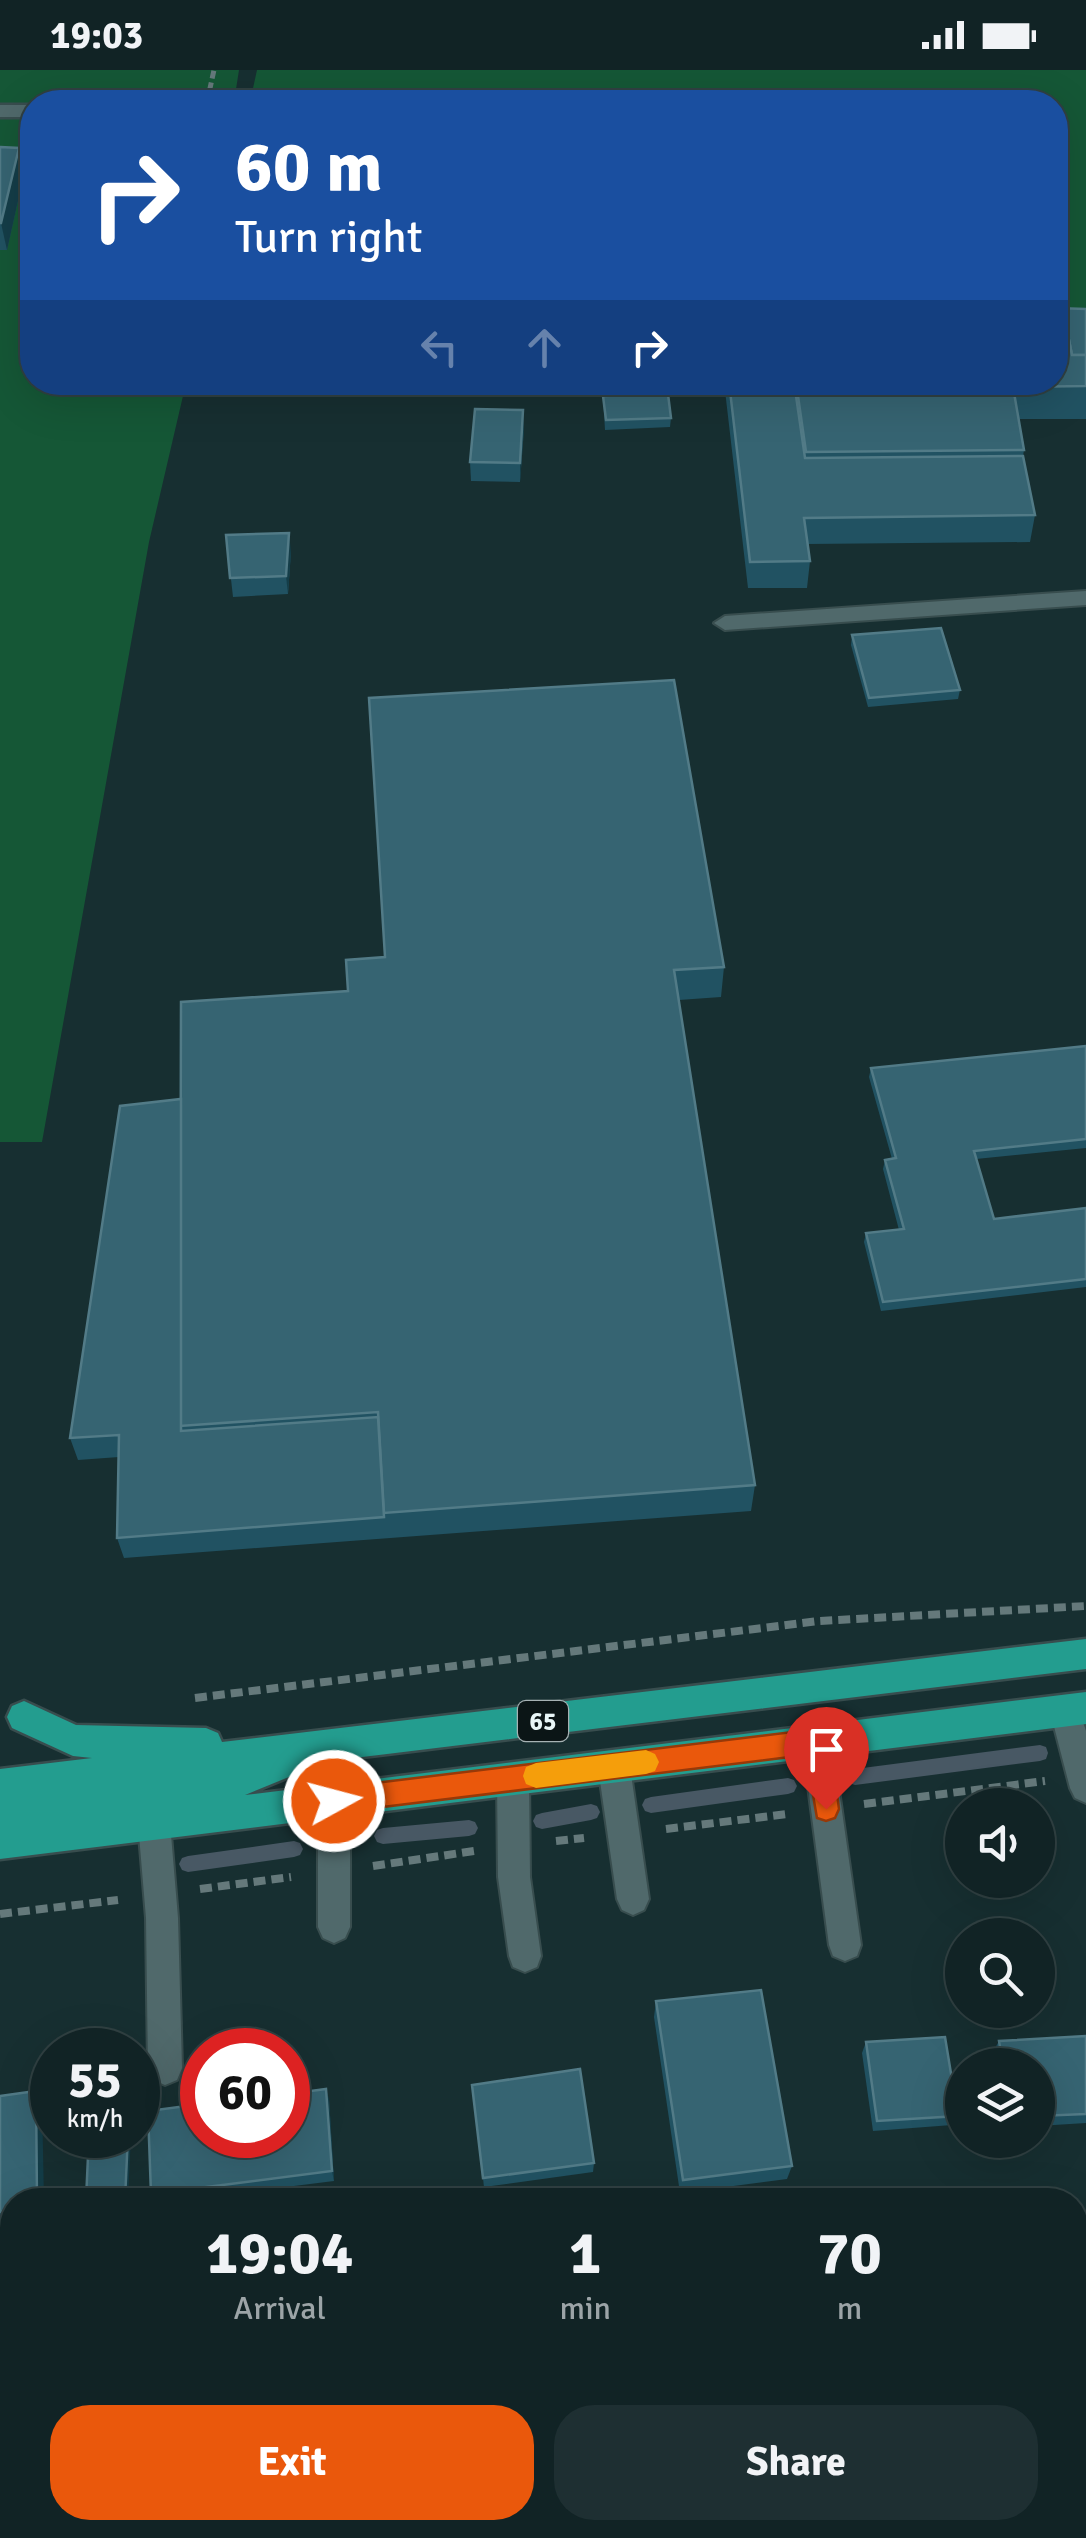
<!DOCTYPE html>
<style>
body{margin:0;font-family:Signika,sans-serif;background:#1e2f32;color:#f1f3f6;height:100vh;display:flex;flex-direction:column;font-size:38px;white-space:nowrap}
*{box-sizing:border-box;margin:0}
p{font-size:32px;color:#9ca4a7}
.icon{flex:none;width:55px;height:55px;fill:none;stroke:currentColor;stroke-width:2;stroke-linecap:round;stroke-linejoin:round}
.map{position:relative;flex:1;overflow:hidden}
.sheet{position:absolute;left:0px;top:2118px;width:1088px;height:352px;display:flex;flex-direction:column;background:#112325;border-radius:40px 40px 0 0;box-shadow:0 10px 40px #0002,0 0 0 2px #304042}
.sheet>*{flex:none}
.top-card{position:absolute;left:20px;top:20px;width:1048px;height:305px;border-radius:40px;box-shadow:0 10px 40px #0002,0 0 0 2px #304042;background:#1a4fa0;color:#fff;overflow:hidden}
.fabs{position:absolute;left:945px;top:1718px;display:grid;gap:20px}
.fabs a{display:grid;place-items:center;width:110px;height:110px;border-radius:50%;background:#112325;box-shadow:0 10px 40px #0002,0 0 0 2px #304042;font-size:50px}
.speed{position:absolute;left:30px;top:1958px;display:flex;gap:20px;font-size:50px;font-weight:700;text-align:center}
.speed>*{display:grid;place-content:center;width:130px;height:130px;border-radius:50%;background:#112325;box-shadow:0 10px 40px #0002,0 0 0 2px #304042;line-height:1}
.speed small{font-size:25px;font-weight:400}
.speed .limit{border:15px solid #d22;background:#fff;color:#111}
.pin{position:absolute;display:grid;place-items:center;width:85px;height:85px;color:#fff;margin:-102px -42px;border-radius:50% 50% 50% 0;rotate:-45deg;box-shadow:0 0 10px #0007}
.pin .icon{rotate:45deg}
.me{position:absolute;width:110px;margin:-55px;rotate:83deg;stroke-linejoin:round;filter:drop-shadow(0 0 8px #0008)}
.turn{display:flex;align-items:center;gap:35px;height:210px;padding:0 50px;font-size:45px}
.turn .icon{width:130px;height:130px;stroke-width:2.5}
.turn b{display:block;font-size:70px;line-height:85px}
.lanes{display:flex;align-items:center;height:95px;padding:0 50px;background:#0003;justify-content:center;gap:50px;direction:ltr}
.lanes .off{opacity:.35}
.eta{display:flex;justify-content:space-evenly;align-items:center;height:170px;text-align:center}
.eta b{font-size:60px;font-weight:800;line-height:70px}
.action{display:flex;gap:20px;margin-top:auto;padding:20px 50px}
.action a{flex:1;height:115px;border-radius:40px;background:#ea580c;color:#fff;font-size:40px;font-weight:800;line-height:115px;text-align:center}
.action a+a{background:#1e2f32;color:#f1f3f6}
.status{display:flex;justify-content:space-between;align-items:center;height:70px;padding:0 50px;background:#112325;direction:ltr}
.status svg{height:28px;fill:currentColor}
.map>svg:first-child{display:block}
.green{fill:#155736}
.lines{fill:none;stroke-linecap:round;stroke-linejoin:round}
.stream{fill:#485864;fill-rule:evenodd}
.lane-casing{stroke:#384d4e;stroke-width:4}
.street-casing{stroke:#384d4e;stroke-width:5}
.primary-casing{stroke:#384d4e;stroke-width:5}
.path-far1{stroke:#65797b;stroke-width:5;stroke-dasharray:8 4;stroke-linecap:butt}
.path{stroke:#65797b;stroke-width:8;stroke-dasharray:12 6;stroke-linecap:butt}
.lane{fill:#50696b;fill-rule:evenodd}
.street{fill:#50696b;fill-rule:evenodd}
.primary{fill:#239d8f;fill-rule:evenodd}
.wall{fill:#215262}
.shaded-wall{fill:#143d48}
.building{fill:#366472;stroke:#527b87;stroke-width:2.5}
.route{fill:#ea580c;stroke:#983908;stroke-width:2.5}
.slow{fill:#f59e0b}
.labels{text-anchor:middle;stroke-width:8;stroke-linejoin:round;paint-order:stroke}
.shield{fill:#0b1516;stroke:#a6b2b4;stroke-width:2.5}
.shield-label{font-size:25px;font-weight:bold;fill:#e8f6f7}
</style>
<div class="status"><b>19:03</b><svg viewBox="0 0 49 12"><path d="M0 12V9h3v3zM5 12V6h3v6zM10 12V3h3v9zM15 12V0h3v12zM26 1h20v11H26zM47 4h2v5h-2z"/></svg></div>
<div class="map">
<svg width="1086" height="2468" viewBox="0 0 1086 2468">
<rect width="100%" height="100%" fill="#172f31"/>
<!-- green -->
<g class="green">
<polygon points="0,0 239,0 234,32 32,32 32,312 186,313 149,472 42,1072 0,1072"/>
<polygon points="257,0 1086,0 1086,242 1055,243 1055,32 250,32"/>
</g>
<g class="lines">
<!-- stream -->
<g class="stream">
<polygon points="1040,1675 1046,1677 1048,1683 1046,1689 1040,1691 855,1715 849,1713 846,1707 849,1701 855,1699"/>
<polygon points="788,1708 794,1710 797,1716 794,1722 788,1724 651,1743 645,1741 642,1735 645,1729 651,1727"/>
<polygon points="591,1734 597,1736 600,1742 597,1748 591,1750 542,1759 536,1757 533,1751 536,1745 542,1743"/>
<polygon points="469,1750 475,1752 478,1758 475,1764 469,1766 383,1774 377,1772 374,1766 377,1760 383,1758"/>
<polygon points="294,1771 300,1773 303,1779 300,1785 294,1787 188,1802 182,1800 179,1794 182,1788 188,1786"/>
</g>
<!-- lane casing -->
<g class="lane-casing">
<g id="lane">
<polygon points="1086,521 1086,535 725,560 714,553 725,546"/>
<polygon points="1065,1627 1076,1631 1086,1661 1086,1733 1075,1728 1070,1718 1050,1641 1054,1631"/>
<polygon points="817,1657 828,1661 832,1671 861,1875 857,1886 845,1891 833,1886 829,1875 802,1671 806,1661"/>
<polygon points="614,1682 625,1687 630,1697 649,1829 644,1840 633,1845 622,1840 617,1829 598,1697 603,1687"/>
<polygon points="513,1693 524,1698 529,1708 530,1807 541,1886 537,1897 525,1902 513,1897 509,1886 498,1807 497,1708 502,1698"/>
<polygon points="334,1716 345,1720 350,1731 350,1857 345,1868 334,1873 323,1868 318,1857 318,1731 323,1720"/>
<polygon points="154,1738 165,1742 170,1753 178,1848 182,1998 177,2010 165,2015 153,2010 148,1998 146,1848 138,1753 143,1742"/>
</g>
</g>
<!-- street casing -->
<g class="street-casing">
<g id="street">
<rect x="0" y="35" width="32" height="12"/>
<polygon points="1086,2350 1086,2390 1075,2391 1075,2351"/>
</g>
</g>
<!-- primary casing -->
<g class="primary-casing">
<polygon id="primary" points="1086,1569 1086,1599 305,1694 301,1702 245,1725 1086,1622 1086,1654 0,1789 0,1699 92,1688 73,1686 12,1658 7,1647 12,1636 24,1631 76,1655 206,1658 218,1663 222,1672"/>
</g>
<!-- path-far1 -->
<polyline class="path-far1" points="207,32 214,0"/>
<!-- path -->
<g class="path">
<polyline points="195,1628 819,1551 1086,1536"/>
<polyline points="864,1734 1045,1711"/>
<polyline points="666,1759 787,1744"/>
<polyline points="556,1771 584,1768"/>
<polyline points="373,1796 474,1781"/>
<polyline points="200,1819 291,1807"/>
<polyline points="0,1844 118,1830"/>
</g>
<!-- lane -->
<use href="#lane" class="lane"/>
<!-- street -->
<use href="#street" class="street"/>
<!-- primary -->
<use href="#primary" class="primary"/>
</g>
<!-- wall -->
<g class="wall">
<polygon points="0,77 24,104 7,180 0,180"/>
<polygon points="1086,239 1086,349 1018,349 1024,380 1023,386 1035,445 1030,472 807,474 810,491 807,518 748,518 724,312 1055,312"/>
<polygon points="603,326 671,348 670,357 605,360"/>
<polygon points="524,359 520,412 471,411 470,392"/>
<polygon points="226,465 291,482 288,524 233,527"/>
<polygon points="852,565 960,620 958,629 868,637 851,575"/>
<polygon points="724,897 721,927 679,930 755,1415 751,1441 124,1488 117,1468 119,1387 78,1390 70,1368 181,1029 181,932"/>
<polygon points="1086,976 1086,1078 976,1089 994,1149 1086,1138 1086,1217 881,1241 864,1172 866,1163 899,1160 883,1099 885,1090 892,1089 869,1007 871,998"/>
<polygon points="656,1931 792,2096 787,2109 680,2123 654,1947"/>
<polygon points="1086,1966 1086,2053 1038,2056 1038,1995 995,1995 993,1982 999,1971"/>
<polygon points="866,1972 958,2046 952,2055 873,2061 862,1983"/>
<polygon points="472,2015 594,2093 593,2102 484,2117"/>
<polygon points="36,2021 42,2031 12,2130 12,2150 0,2152 0,2026"/>
<polygon points="329,2029 334,2111 181,2130 154,2130 151,2124"/>
<polygon points="12,2248 12,2371 0,2373 0,2250"/>
<polygon points="570,2458 570,2466 554,2468 417,2468"/>
</g>
<!-- shaded-wall -->
<g class="shaded-wall">
<polygon points="19,78 24,104 7,180 1,153"/>
<polygon points="523,340 524,359 520,412 520,393"/>
<polygon points="289,463 291,482 288,524 286,506"/>
<polygon points="326,2019 329,2029 334,2111 332,2101"/>
<polygon points="36,2021 42,2031 44,2130 37,2130"/>
<polygon points="128,2065 131,2065 128,2130 125,2130"/>
</g>
<!-- building -->
<g class="building">
<polygon points="0,77 19,78 1,153 0,153"/>
<polygon points="1055,238 1086,239 1086,285 1072,285 1068,265 1055,265"/>
<polygon points="1055,265 1068,265 1072,285 1086,285 1086,316 1013,317 1024,380 806,382 796,312 1055,312"/>
<polygon points="729,312 794,312 805,388 1023,386 1035,445 804,448 810,491 750,492"/>
<polygon points="668,324 671,348 606,350 603,326"/>
<polygon points="475,339 523,340 520,393 470,392"/>
<polygon points="289,463 286,506 230,508 226,465"/>
<polygon points="941,558 960,620 869,628 852,565"/>
<polygon points="674,610 724,897 674,900 755,1415 384,1443 378,1342 180,1356 181,932 348,921 346,890 385,887 369,628"/>
<polygon points="1086,976 1086,1069 974,1081 994,1149 1086,1138 1086,1209 883,1232 866,1163 904,1159 885,1090 896,1088 871,998"/>
<polygon points="181,1029 181,1361 378,1347 384,1447 117,1468 119,1365 70,1368 120,1036"/>
<polygon points="761,1920 792,2096 683,2110 656,1931"/>
<polygon points="1086,1966 1086,2044 1038,2046 1038,1995 1003,1995 999,1971"/>
<polygon points="945,1967 958,2046 877,2051 866,1972"/>
<polygon points="580,1999 594,2093 483,2108 472,2015"/>
<polygon points="326,2019 332,2101 151,2124 148,2041 202,2034 202,2065 288,2065 288,2024"/>
<polygon points="36,2021 37,2130 12,2130 12,2140 0,2142 0,2026"/>
<polygon points="89,2065 128,2065 125,2130 86,2130"/>
<polygon points="12,2248 12,2364 0,2366 0,2250"/>
<polygon points="316,2458 359,2458 359,2468 317,2468"/>
<polygon points="416,2458 570,2458 571,2461 519,2468 417,2468"/>
</g>
<!-- route -->
<polygon class="route" points="817,1659 826,1663 830,1671 839,1739 835,1748 826,1751 817,1748 806,1685 334,1743 325,1739 321,1731 325,1722 334,1718"/>
<!-- slow -->
<polygon class="slow" points="646,1680 655,1684 659,1692 655,1701 646,1704 536,1718 526,1714 523,1706 526,1697 536,1693"/>
<g class="labels">
<!-- shield labels -->
<rect class="shield" x="518" y="1631" width="50" height="40" rx="8"/>
<g class="shield-label">
<text x="543" y="1660">65</text>
</g>
</g>
</svg>
<div class="fabs">
<a><svg class="icon" aria-label="sound" viewBox="0 0 24 24"><path d="M4 9h4l5-4v14l-5-4H4zM17 9q2 3 0 6"/></svg></a>
<a><svg class="icon" aria-label="search" viewBox="0 0 24 24"><circle cx="10" cy="10" r="6"/><path d="M15 15l6 6"/></svg></a>
<a><svg class="icon" aria-label="layers" viewBox="0 0 24 24"><path d="M12 4l9 5-9 5-9-5zM3 14l9 5 9-5"/></svg></a>
</div>
<div class="speed"><div>55<small>km/h</small></div><div class="limit">60</div></div>
<div class="pin" style="left:826px;top:1739px;background:#d93025"><svg class="icon" aria-label="arrive" viewBox="0 0 24 24"><path d="M6 21V4h12l-3 4 3 4H6"/></svg></div>
<svg class="me" style="left:334px;top:1731px" viewBox="-20 -20 40 40"><circle r="17" fill="#ea580c" stroke="#fff" stroke-width="3"/><path d="M0-11L8 9 0 5-8 9z" fill="#fff"/></svg>
<div class="top-card">
<div class="turn"><svg class="icon" aria-label="right" viewBox="0 0 24 24"><path d="M7 20v-9h11M14 6l5 5-5 5"/></svg><div><b>60 m</b>Turn right</div></div>
<div class="lanes"><svg class="icon off" aria-label="left" viewBox="0 0 24 24"><path d="M17 20v-9H6M10 6l-5 5 5 5"/></svg><svg class="icon off" aria-label="ahead" viewBox="0 0 24 24"><path d="M12 20V5M6 11l6-6 6 6"/></svg><svg class="icon" aria-label="right" viewBox="0 0 24 24"><path d="M7 20v-9h11M14 6l5 5-5 5"/></svg></div>
</div>
<section class="sheet">
<div class="eta">
<div><b>19:04</b><p>Arrival</p></div>
<div><b>1</b><p>min</p></div>
<div><b>70</b><p>m</p></div>
</div>
<div class="action"><a>Exit</a><a>Share</a></div>
</section>
</div>
